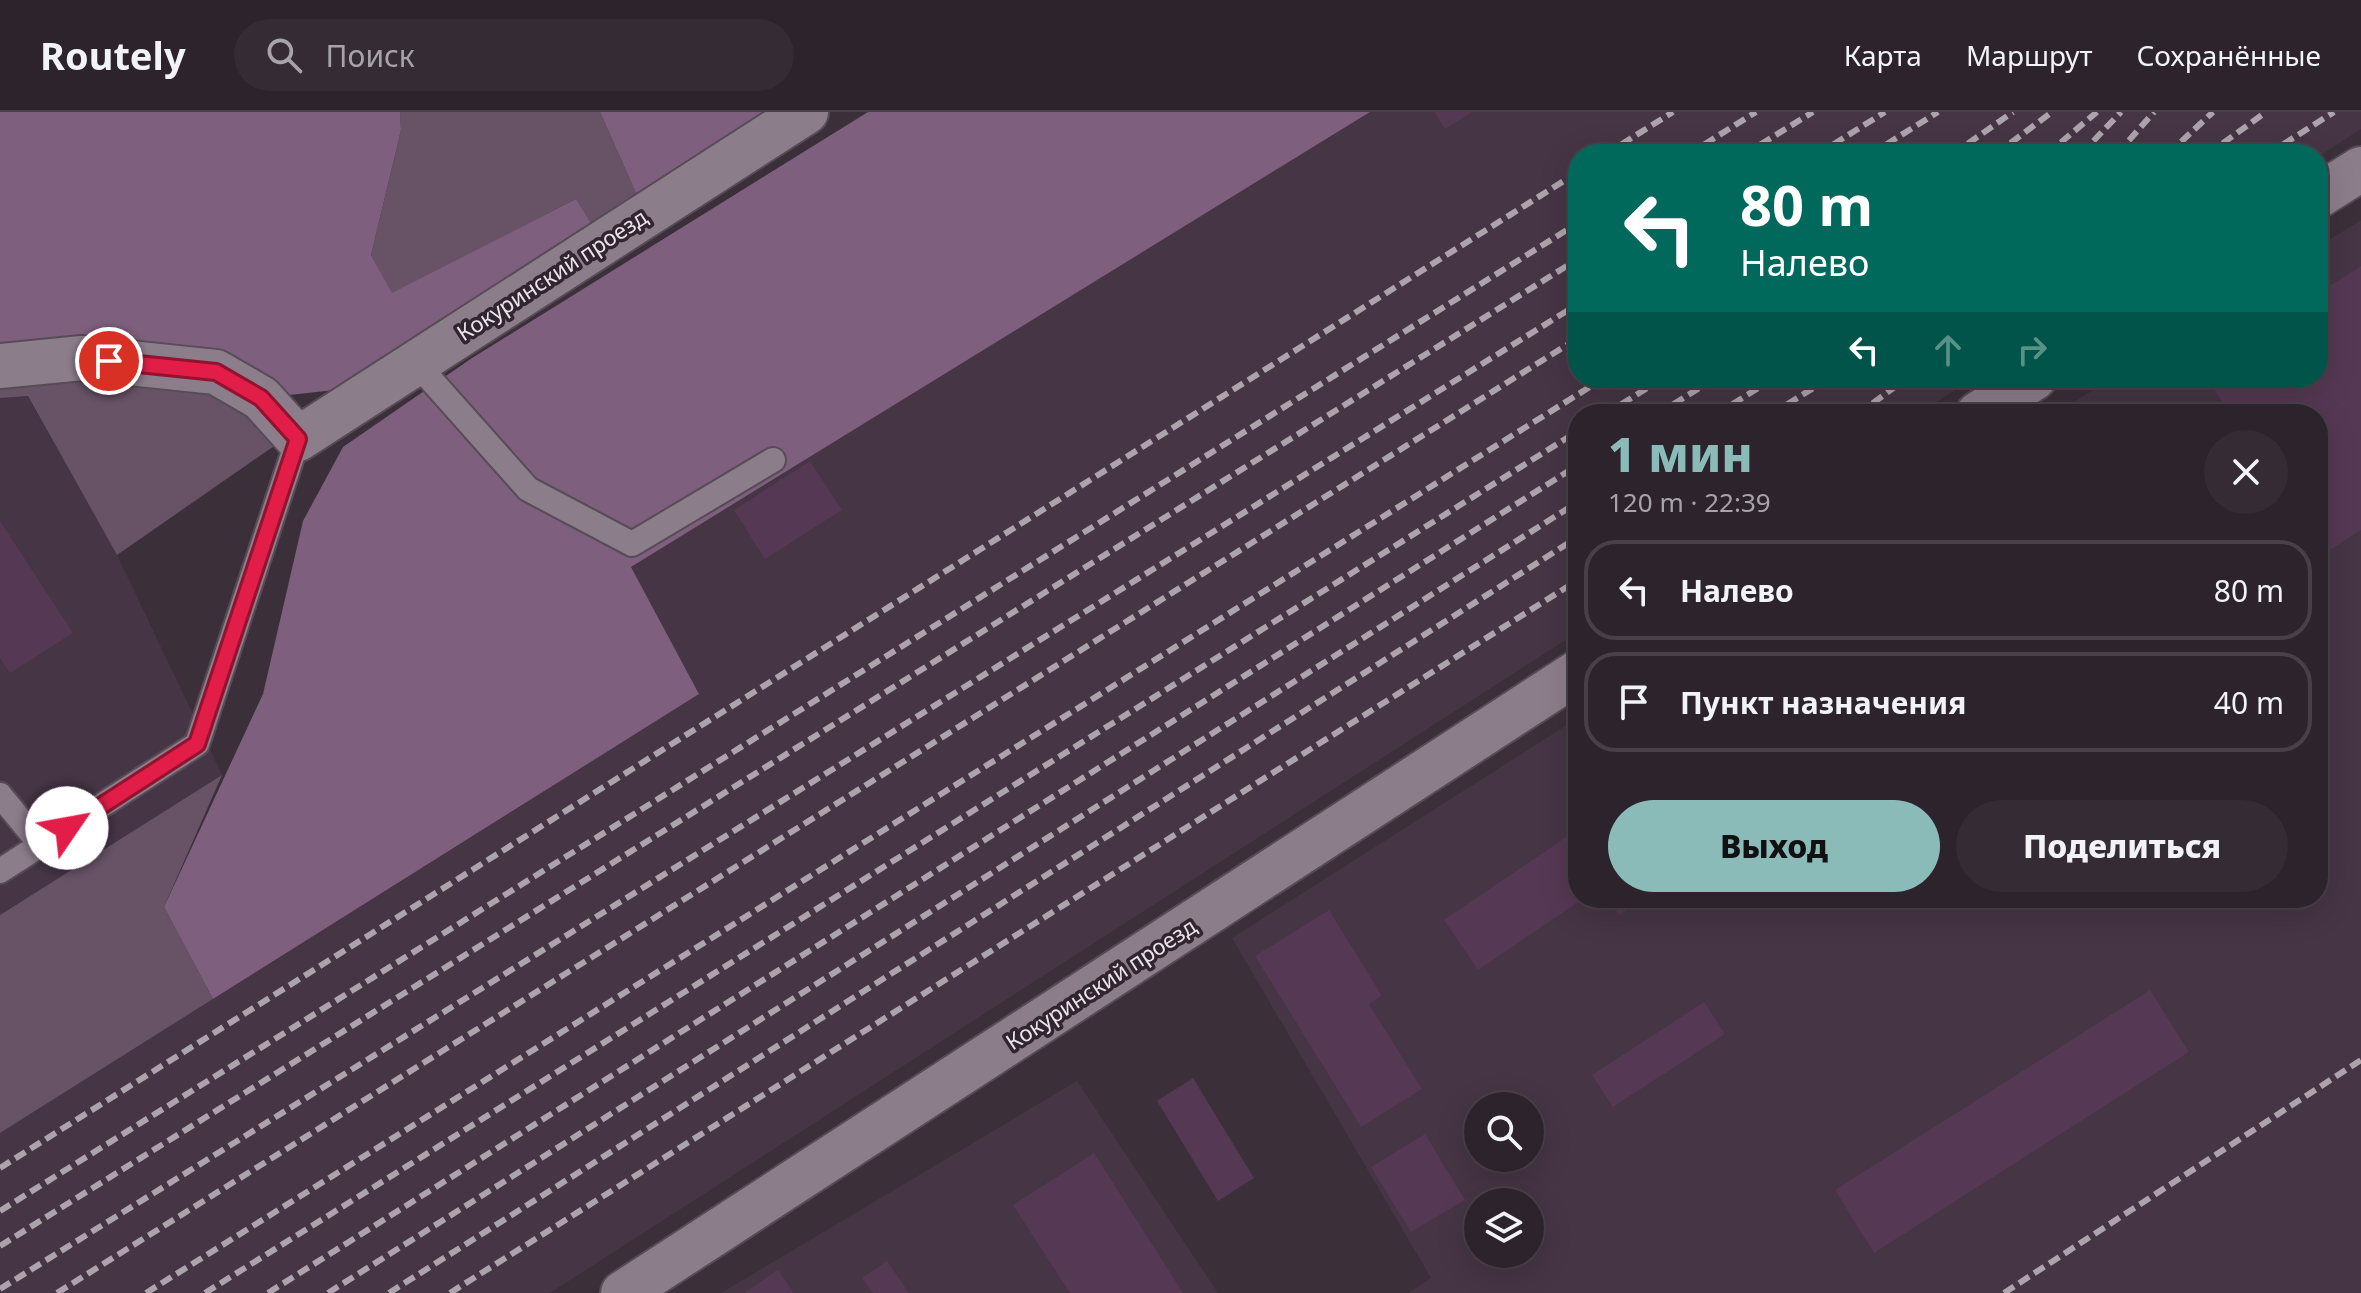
<!DOCTYPE html>
<html lang="ru">
<meta charset="utf-8">
<style>
body{margin:0;font-family:"Noto Sans",sans-serif;background:#342b34;color:#f1f3f6;height:100vh;display:flex;flex-direction:column;font-size:30px;white-space:nowrap}
*{box-sizing:border-box;margin:0}
p{font-size:26px;color:#a6a4a9}
.icon{flex:none;width:44px;height:44px;fill:none;stroke:currentColor;stroke-width:2;stroke-linecap:round;stroke-linejoin:round}
.map{position:relative;flex:1;overflow:hidden}
.details{position:absolute;left:1568px;top:292px;width:760px;height:504px;display:flex;flex-direction:column;background:#2c232c;border-radius:32px;box-shadow:0 8px 32px #0002,0 0 0 2px #484048}
.details>*{flex:none}
.banner{position:absolute;left:1568px;top:32px;width:760px;height:244px;border-radius:32px;box-shadow:0 8px 32px #0002,0 0 0 2px #484048;background:#00695c;color:#fff;overflow:hidden}
.fabs{position:absolute;left:1464px;top:980px;display:grid;gap:16px}
.fabs a{display:grid;place-items:center;width:80px;height:80px;border-radius:50%;background:#2c232c;box-shadow:0 8px 32px #0002,0 0 0 2px #484048;font-size:40px}
.pin{position:absolute;display:grid;place-items:center;width:68px;height:68px;color:#fff;margin:-34px;border:4px solid #fff;border-radius:50%;box-shadow:0 2px 8px #0007}
.me{position:absolute;width:88px;margin:-44px;rotate:57deg;stroke-linejoin:round;filter:drop-shadow(0 0 6px #0008)}
.turn{display:flex;align-items:center;gap:28px;height:168px;padding:0 40px;font-size:36px}
.turn .icon{width:104px;height:104px;stroke-width:2.5}
.turn b{display:block;font-size:56px;line-height:68px}
.lanes{display:flex;align-items:center;height:76px;padding:0 40px;background:#0003;justify-content:center;gap:40px;direction:ltr}
.lanes .off{opacity:.35}
.round{display:grid;place-items:center;flex:none;width:84px;height:84px;border-radius:42px;background:#342b34}
.headline{display:flex;align-items:center;justify-content:space-between;height:136px;padding:0 40px}
h1{font-size:48px;font-weight:800;line-height:60px;color:#8bbbb9}
.cta{display:flex;gap:16px;margin-top:auto;padding:16px 40px}
.cta a{flex:1;height:92px;border-radius:48px;background:#8bbbb9;color:#111;font-size:32px;font-weight:800;line-height:92px;text-align:center}
.cta a+a{background:#342b34;color:#f1f3f6}
ul{padding:0;list-style:none}
li{display:flex;align-items:center;gap:24px;height:100px;margin:0 16px 12px;padding:0 24px;border:4px solid #484048;border-radius:32px}
li div{flex:1}
li b{display:block;font-size:30px}
li em{font-style:normal}
header{display:flex;align-items:center;gap:48px;box-sizing:border-box;height:112px;padding:0 40px;background:#2c232c;border-bottom:2px solid #484048}
header strong{font-size:38px}
nav{display:flex;gap:44px;margin-inline-start:auto;font-size:28px}
.search{width:560px;height:72px;background:#342b34;display:flex;align-items:center;gap:20px;box-sizing:border-box;padding:0 28px;border-radius:44px;color:#a6a4a9;font-size:30px}
.map>svg:first-child{display:block}
.built{fill:#463545;fill-rule:evenodd}
.green{fill:#675266}
.forest{fill:#7e5f7d}
.building{fill:#553853}
.lines{fill:none;stroke-linecap:round;stroke-linejoin:round}
.lane-casing{stroke:#564c56;stroke-width:28}
.street-casing{stroke:#564c56;stroke-width:48}
.lane{stroke:#8c7d8b;stroke-width:24}
.street{stroke:#8c7d8b;stroke-width:44}
.rail{stroke:#ada3ac;stroke-width:6;stroke-dasharray:12 6;stroke-linecap:butt}
.route-casing{stroke:#92132f;stroke-width:20}
.route{stroke:#e11d48;stroke-width:14}
.labels{text-anchor:middle;stroke-width:7;stroke-linejoin:round;paint-order:stroke}
.street-label{font-size:22px;fill:#ebe3eb;stroke:#312530}
</style>
<header>
<strong>Routely</strong>
<div class="search"><svg class="icon" aria-label="search" viewBox="0 0 24 24"><circle cx="10" cy="10" r="6"/><path d="M15 15l6 6"/></svg>Поиск</div>
<nav><a>Карта</a><a>Маршрут</a><a>Сохранённые</a></nav>
</header>
<div class="map">
<svg width="2361" height="1181" viewBox="0 0 2361 1181">
<rect width="100%" height="100%" fill="#3b2f3a"/>
<!-- built -->
<g class="built">
<polygon points="1370,0 2361,0 2361,17 2318,45 2318,42 1578,42 1578,266 1974,266 1918,302 1578,302 1578,520 550,1181 0,1181 0,1021 699,582 631,455"/>
<path d="M 2361,108 L 2361,1181 L 1408,1181 L 1431,1166 L 1232,826 L 1578,606 L 1578,786 L 2318,786 L 2318,302 L 2055,302 L 2112,266 L 2318,266 L 2318,135 ZM 1478,994 L 1530,994 L 1530,1046 L 1478,1046 ZM 1478,1090 L 1530,1090 L 1530,1142 L 1478,1142 Z"/>
<polygon points="27,283 117,443 222,663 0,803 0,286"/>
<polygon points="1077,969 1218,1181 721,1181"/>
</g>
<!-- green -->
<g class="green">
<polygon points="400,0 600,0 639,88 595,117 576,87 392,182 371,143 401,18"/>
<polygon points="0,254 261,286 274,334 117,443 28,284 0,286"/>
<polygon points="222,663 164,795 213,887 0,1021 0,803"/>
</g>
<!-- forest -->
<g class="forest">
<polygon points="0,0 400,0 401,18 371,143 392,181 576,87 595,117 335,278 261,286 0,254"/>
<polygon points="600,0 776,0 639,88"/>
<polygon points="868,0 1370,0 631,455 699,582 213,887 164,795 263,582 303,409 343,335 472,246"/>
</g>
<!-- building -->
<g class="building">
<polygon points="1434,0 1472,0 1445,17"/>
<polygon points="2361,154 2361,418 2320,444 2318,302 2230,302 2207,266 2318,266 2318,181"/>
<polygon points="810,349 842,398 765,447 734,398"/>
<polygon points="0,409 73,521 10,561 0,546"/>
<polygon points="1578,717 1578,786 1584,786 1478,858 1444,808"/>
<polygon points="1608,786 1644,786 1619,803"/>
<polygon points="1329,798 1382,884 1369,892 1422,977 1361,1015 1255,844"/>
<polygon points="2150,878 2189,940 1874,1141 1835,1078"/>
<polygon points="1704,890 1725,922 1613,995 1592,963"/>
<polygon points="1193,966 1254,1066 1218,1089 1157,989"/>
<polygon points="1425,1022 1465,1088 1411,1120 1371,1055"/>
<polygon points="1094,1041 1183,1181 1070,1181 1013,1093"/>
<polygon points="887,1149 909,1181 873,1181 862,1166"/>
<polygon points="778,1158 794,1181 744,1181"/>
</g>
<g class="lines">
<!-- lane casing -->
<g class="lane-casing">
<g id="lane">
<polyline points="416,251 528,377 632,432 773,348"/>
<polyline points="0,683 41,733"/>
<polyline points="0,759 197,632 298,327"/>
</g>
</g>
<!-- street casing -->
<g class="street-casing">
<g id="street">
<polyline points="2318,84 2361,57"/>
<polyline points="0,254 82,246 216,260 261,286 298,327 806,0"/>
<polyline points="1978,302 2034,266"/>
<polyline points="623,1181 1578,560"/>
</g>
</g>
<!-- lane -->
<use href="#lane" class="lane"/>
<!-- street -->
<use href="#street" class="street"/>
<!-- rail -->
<g class="rail">
<polyline points="1606,42 1673,0"/>
<polyline points="1689,42 1756,0"/>
<polyline points="1745,42 1813,0"/>
<polyline points="1818,42 1885,0"/>
<polyline points="1871,42 1938,0"/>
<polyline points="1953,42 2013,0"/>
<polyline points="1996,42 2052,0"/>
<polyline points="2047,42 2097,0"/>
<polyline points="2081,42 2121,0"/>
<polyline points="2117,42 2154,0"/>
<polyline points="2168,42 2213,0"/>
<polyline points="2208,42 2266,0"/>
<polyline points="2268,42 2334,0"/>
<polyline points="1606,302 1663,266"/>
<polyline points="1658,302 1715,266"/>
<polyline points="1717,302 1774,266"/>
<polyline points="1772,302 1829,266"/>
<polyline points="1858,302 1907,266"/>
<polyline points="0,1056 1578,60"/>
<polyline points="0,1099 1578,111"/>
<polyline points="0,1134 1578,147"/>
<polyline points="0,1177 1578,192"/>
<polyline points="57,1181 1578,226"/>
<polyline points="146,1181 1604,266"/>
<polyline points="205,1181 1578,319"/>
<polyline points="268,1181 1578,353"/>
<polyline points="328,1181 1578,390"/>
<polyline points="389,1181 1578,425"/>
<polyline points="450,1181 1578,468"/>
<polyline points="2004,1181 2361,948"/>
</g>
</g>
<g class="lines">
<!-- route casing -->
<g class="route-casing">
<polyline id="route" points="67,716 197,632 298,327 261,286 216,260 109,249"/>
</g>
<!-- route -->
<use href="#route" class="route"/>
</g>
<g class="labels">
<!-- street labels -->
<g class="street-label">
<text transform="translate(552 163) rotate(-33)" y="8">Кокуринский проезд</text>
<text transform="translate(1101 872) rotate(-33)" y="8">Кокуринский проезд</text>
</g>
</g>
</svg>
<div class="fabs">
<a><svg class="icon" aria-label="search" viewBox="0 0 24 24"><circle cx="10" cy="10" r="6"/><path d="M15 15l6 6"/></svg></a>
<a><svg class="icon" aria-label="layers" viewBox="0 0 24 24"><path d="M12 4l9 5-9 5-9-5zM3 14l9 5 9-5"/></svg></a>
</div>
<div class="pin" style="left:109px;top:249px;background:#d93025"><svg class="icon" aria-label="arrive" viewBox="0 0 24 24"><path d="M6 21V4h12l-3 4 3 4H6"/></svg></div>
<svg class="me" style="left:67px;top:716px" viewBox="-20 -20 40 40"><circle r="19" fill="#fff"/><path d="M0-13L10 11 0 6-10 11z" fill="#e11d48"/></svg>
<div class="banner">
<div class="turn"><svg class="icon" aria-label="left" viewBox="0 0 24 24"><path d="M17 20v-9H6M10 6l-5 5 5 5"/></svg><div><b>80 m</b>Налево</div></div>
<div class="lanes"><svg class="icon" aria-label="left" viewBox="0 0 24 24"><path d="M17 20v-9H6M10 6l-5 5 5 5"/></svg><svg class="icon off" aria-label="ahead" viewBox="0 0 24 24"><path d="M12 20V5M6 11l6-6 6 6"/></svg><svg class="icon off" aria-label="right" viewBox="0 0 24 24"><path d="M7 20v-9h11M14 6l5 5-5 5"/></svg></div>
</div>
<section class="details">
<div class="headline"><div><h1>1 мин</h1><p>120 m · 22:39</p></div><a class="round"><svg class="icon" aria-label="close" viewBox="0 0 24 24"><path d="M6 6l12 12M18 6L6 18"/></svg></a></div>
<ul>
<li><svg class="icon" aria-label="left" viewBox="0 0 24 24"><path d="M17 20v-9H6M10 6l-5 5 5 5"/></svg><div><b>Налево</b></div><em>80 m</em></li>
<li><svg class="icon" aria-label="arrive" viewBox="0 0 24 24"><path d="M6 21V4h12l-3 4 3 4H6"/></svg><div><b>Пункт назначения</b></div><em>40 m</em></li>
</ul>
<div class="cta"><a>Выход</a><a>Поделиться</a></div>
</section>
</div>
